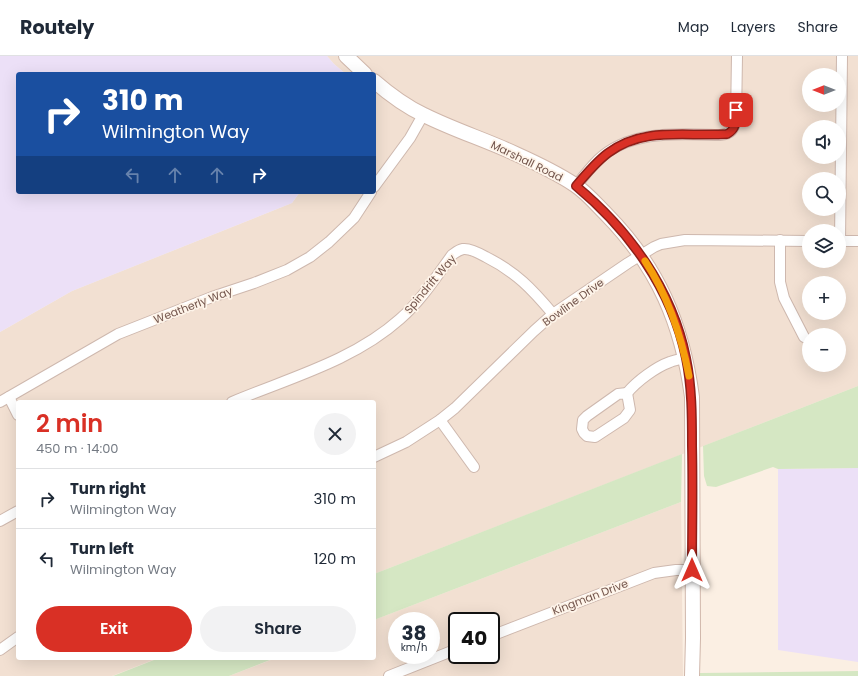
<!DOCTYPE html>
<meta charset="utf-8">
<style>
body{margin:0;font-family:Poppins,sans-serif;background:#f2f2f3;color:#1f2937;height:100vh;display:flex;flex-direction:column;font-size:15px;white-space:nowrap}
*{box-sizing:border-box;margin:0}
p{font-size:13px;color:#747a83}
.icon{flex:none;width:22px;height:22px;fill:none;stroke:currentColor;stroke-width:2;stroke-linecap:round;stroke-linejoin:round}
.map{position:relative;flex:1;overflow:hidden}
.details{position:absolute;left:16px;top:344px;width:360px;height:260px;display:flex;flex-direction:column;background:#fff;border-radius:4px;box-shadow:0 4px 16px #0002}
.details>*{flex:none}
.top-card{position:absolute;left:16px;top:16px;width:360px;height:122px;border-radius:4px;box-shadow:0 4px 16px #0002;background:#1a4fa0;color:#fff;overflow:hidden}
.needle{width:26px;rotate:270deg}
.buttons{position:absolute;left:802px;top:12px;display:grid;gap:8px}
.buttons a{display:grid;place-items:center;width:44px;height:44px;border-radius:50%;background:#fff;box-shadow:0 4px 16px #0002;font-size:20px}
.speed{position:absolute;left:388px;top:556px;display:flex;gap:8px;font-size:20px;font-weight:700;text-align:center}
.speed>*{display:grid;place-content:center;width:52px;height:52px;border-radius:50%;background:#fff;box-shadow:0 4px 16px #0002;line-height:1}
.speed small{font-size:10px;font-weight:400}
.speed .limit{border:2px solid #111;border-radius:6px;background:#fff;color:#111}
.pin{position:absolute;display:grid;place-items:center;width:34px;height:34px;color:#fff;margin:-17px;border-radius:8px;box-shadow:0 2px 6px #0006}
.me{position:absolute;width:44px;margin:-22px;rotate:0deg;stroke-linejoin:round;filter:drop-shadow(0 0 3px #0008)}
.turn{display:flex;align-items:center;gap:14px;height:84px;padding:0 20px;font-size:18px}
.turn .icon{width:52px;height:52px;stroke-width:2.5}
.turn b{display:block;font-size:28px;line-height:34px}
.lanes{display:flex;align-items:center;height:38px;padding:0 20px;background:#0003;justify-content:center;gap:20px;direction:ltr}
.lanes .off{opacity:.35}
.round{display:grid;place-items:center;flex:none;width:42px;height:42px;border-radius:21px;background:#f2f2f3}
.headline{display:flex;align-items:center;justify-content:space-between;height:68px;padding:0 20px}
h1{font-size:24px;font-weight:600;line-height:30px;color:#d93025}
.action{display:flex;gap:8px;margin-top:auto;padding:8px 20px}
.action a{flex:1;height:46px;border-radius:24px;background:#d93025;color:#fff;font-size:16px;font-weight:600;line-height:46px;text-align:center}
.action a+a{background:#f2f2f3;color:#1f2937}
ul{padding:0;list-style:none}
li{display:flex;align-items:center;gap:12px;height:60px;padding:0 20px;border-top:1px solid #e0e1e3}
li div{flex:1}
li b{display:block;font-size:15px}
li em{font-style:normal}
header{display:flex;align-items:center;gap:24px;box-sizing:border-box;height:56px;padding:0 20px;background:#fff;border-bottom:1px solid #e0e1e3}
header strong{font-size:19px}
nav{display:flex;gap:22px;margin-inline-start:auto;font-size:14px}
.map>svg:first-child{display:block}
.residential{fill:#f2e0d2;fill-rule:evenodd}
.education{fill:#ece0f7}
.green{fill:#d5e7c3}
.lines{fill:none;stroke-linecap:round;stroke-linejoin:round}
.street-casing{stroke:#ceb8ae;stroke-width:12}
.secondary-casing{stroke:#d0b7ab;stroke-width:16}
.street{stroke:#fff;stroke-width:10}
.secondary{stroke:#fff;stroke-width:14}
.route-casing{stroke:#8d1f18;stroke-width:10}
.route{stroke:#d93025;stroke-width:7}
.slow{stroke:#f59e0b;stroke-width:7}
.labels{text-anchor:middle;stroke-width:3.5;stroke-linejoin:round;paint-order:stroke}
.street-label{font-size:11px;fill:#72544b;stroke:#fef4e9}
</style>
<header>
<strong>Routely</strong>
<nav><a>Map</a><a>Layers</a><a>Share</a></nav>
</header>
<div class="map">
<svg width="858" height="620" viewBox="0 0 858 620">
<rect width="100%" height="100%" fill="#fbefe3"/>
<!-- residential -->
<g class="residential">
<path d="M 327,0 L 858,0 L 858,330 L 374,518 L 374,346 L 18,346 L 18,602 L 158,602 L 112,620 L 0,620 L 0,276 L 72,235 L 292,147 L 300,136 L 374,136 L 374,18 L 346,18 L 334,8 ZM 809,19 L 839,19 L 839,49 L 809,49 ZM 809,71 L 839,71 L 839,101 L 809,101 ZM 809,123 L 839,123 L 839,153 L 809,153 ZM 809,175 L 839,175 L 839,205 L 809,205 ZM 809,227 L 839,227 L 839,257 L 809,257 ZM 809,279 L 839,279 L 839,309 L 809,309 Z"/>
<path d="M 681,446 L 683,620 L 229,620 L 276,602 L 374,602 L 374,564 ZM 397,565 L 431,565 L 431,599 L 397,599 ZM 457,565 L 491,565 L 491,599 L 457,599 Z"/>
</g>
<!-- education -->
<g class="education">
<polygon points="0,0 327,0 334,8 346,18 18,18 18,136 300,136 292,147 72,235 0,276"/>
<polygon points="858,412 858,606 778,594 778,413"/>
</g>
<!-- green -->
<g class="green">
<polygon points="858,330 858,412 778,413 773,411 716,431 707,430 704,420 703,390"/>
<polygon points="682,398 681,446 374,564 374,518"/>
<polygon points="159,602 275,602 229,620 113,620"/>
<polygon points="858,615 858,620 700,620 700,617"/>
</g>
<g class="lines">
<!-- street casing -->
<g class="street-casing">
<g id="street">
<path d="M 576,130 C 583,121 590,112 598,104 C 630,73 679,78 720,79 C 731,78 734,74 736,63 L 737,0"/>
<polyline points="374,131 410,82 423,59"/>
<polyline points="780,184 780,226 784,242 804,281"/>
<polyline points="839,185 858,185"/>
<polyline points="840,185 842,0"/>
<polygon points="627,337 630,354 624,362 595,381 587,380 584,377 582,373 583,364 587,360 618,338"/>
<path d="M 627,337 C 637,325 656,311 670,306 C 675,304 681,303 686,302"/>
<polyline points="9,341 18,359"/>
<polyline points="0,346 118,278 212,241 254,227 287,214 310,201 329,186 354,162 371,136"/>
<path d="M 232,346 C 289,322 353,305 400,263 C 421,245 436,221 452,199 C 455,197 458,194 463,193 C 470,192 479,197 486,201 C 516,216 532,233 553,258"/>
<polyline points="440,364 474,411"/>
<polyline points="374,401 406,386 440,364 455,352 534,275 553,258 628,207 654,191 661,188 685,184 809,185"/>
<polyline points="0,465 18,455"/>
<polyline points="491,580 654,517 676,514 692,514"/>
<polyline points="0,594 18,581"/>
<polyline points="389,620 457,593"/>
</g>
</g>
<!-- secondary casing -->
<g class="secondary-casing">
<g id="secondary">
<polyline points="346,0 365,18"/>
<path d="M 374,25 C 389,38 407,51 424,59 C 454,74 486,84 516,98 C 536,107 557,117 575,129 C 587,137 596,148 606,158 C 658,211 682,267 692,341 L 693,582 L 692,620"/>
</g>
</g>
<!-- street -->
<use href="#street" class="street"/>
<!-- secondary -->
<use href="#secondary" class="secondary"/>
</g>
<g class="lines">
<!-- route casing -->
<g class="route-casing">
<path id="route" d="M 692,514 C 692,472 693,431 692,390 C 692,360 692,331 686,302 C 672,233 629,174 576,130 C 586,118 596,106 608,97 C 644,70 686,81 727,78 C 737,73 736,64 736,54"/>
</g>
<!-- route -->
<use href="#route" class="route"/>
<!-- slow -->
<path class="slow" d="M 645,205 C 668,240 681,278 689,320"/>
</g>
<g class="labels">
<!-- street labels -->
<g class="street-label">
<text transform="translate(527 105) rotate(26)" y="4">Marshall Road</text>
<text transform="translate(430 228) rotate(-50)" y="4">Spindrift Way</text>
<text transform="translate(573 246) rotate(-36)" y="4">Bowline Drive</text>
<text transform="translate(193 249) rotate(-21)" y="4">Weatherly Way</text>
<text transform="translate(590 541) rotate(-21)" y="4">Kingman Drive</text>
</g>
</g>
</svg>
<div class="buttons">
<a><svg class="needle" viewBox="-14 -14 28 28"><path d="M0-13l5 13h-10z" fill="#e53935"/><path d="M0 13l5-13h-10z" fill="#747a83"/></svg></a>
<a><svg class="icon" aria-label="sound" viewBox="0 0 24 24"><path d="M4 9h4l5-4v14l-5-4H4zM17 9q2 3 0 6"/></svg></a>
<a><svg class="icon" aria-label="search" viewBox="0 0 24 24"><circle cx="10" cy="10" r="6"/><path d="M15 15l6 6"/></svg></a>
<a><svg class="icon" aria-label="layers" viewBox="0 0 24 24"><path d="M12 4l9 5-9 5-9-5zM3 14l9 5 9-5"/></svg></a>
<a>+</a>
<a>−</a>
</div>
<div class="speed"><div>38<small>km/h</small></div><div class="limit">40</div></div>
<div class="pin" style="left:736px;top:54px;background:#d93025"><svg class="icon" aria-label="arrive" viewBox="0 0 24 24"><path d="M6 21V4h12l-3 4 3 4H6"/></svg></div>
<svg class="me" style="left:692px;top:514px" viewBox="-20 -20 40 40"><path d="M0-17L14 15 0 8-14 15z" fill="#d93025" stroke="#fff" stroke-width="4"/></svg>
<div class="top-card">
<div class="turn"><svg class="icon" aria-label="right" viewBox="0 0 24 24"><path d="M7 20v-9h11M14 6l5 5-5 5"/></svg><div><b>310 m</b>Wilmington Way</div></div>
<div class="lanes"><svg class="icon off" aria-label="left" viewBox="0 0 24 24"><path d="M17 20v-9H6M10 6l-5 5 5 5"/></svg><svg class="icon off" aria-label="ahead" viewBox="0 0 24 24"><path d="M12 20V5M6 11l6-6 6 6"/></svg><svg class="icon off" aria-label="ahead" viewBox="0 0 24 24"><path d="M12 20V5M6 11l6-6 6 6"/></svg><svg class="icon" aria-label="right" viewBox="0 0 24 24"><path d="M7 20v-9h11M14 6l5 5-5 5"/></svg></div>
</div>
<section class="details">
<div class="headline"><div><h1>2 min</h1><p>450 m · 14:00</p></div><a class="round"><svg class="icon" aria-label="close" viewBox="0 0 24 24"><path d="M6 6l12 12M18 6L6 18"/></svg></a></div>
<ul>
<li><svg class="icon" aria-label="right" viewBox="0 0 24 24"><path d="M7 20v-9h11M14 6l5 5-5 5"/></svg><div><b>Turn right</b><p>Wilmington Way</p></div><em>310 m</em></li>
<li><svg class="icon" aria-label="left" viewBox="0 0 24 24"><path d="M17 20v-9H6M10 6l-5 5 5 5"/></svg><div><b>Turn left</b><p>Wilmington Way</p></div><em>120 m</em></li>
</ul>
<div class="action"><a>Exit</a><a>Share</a></div>
</section>
</div>
